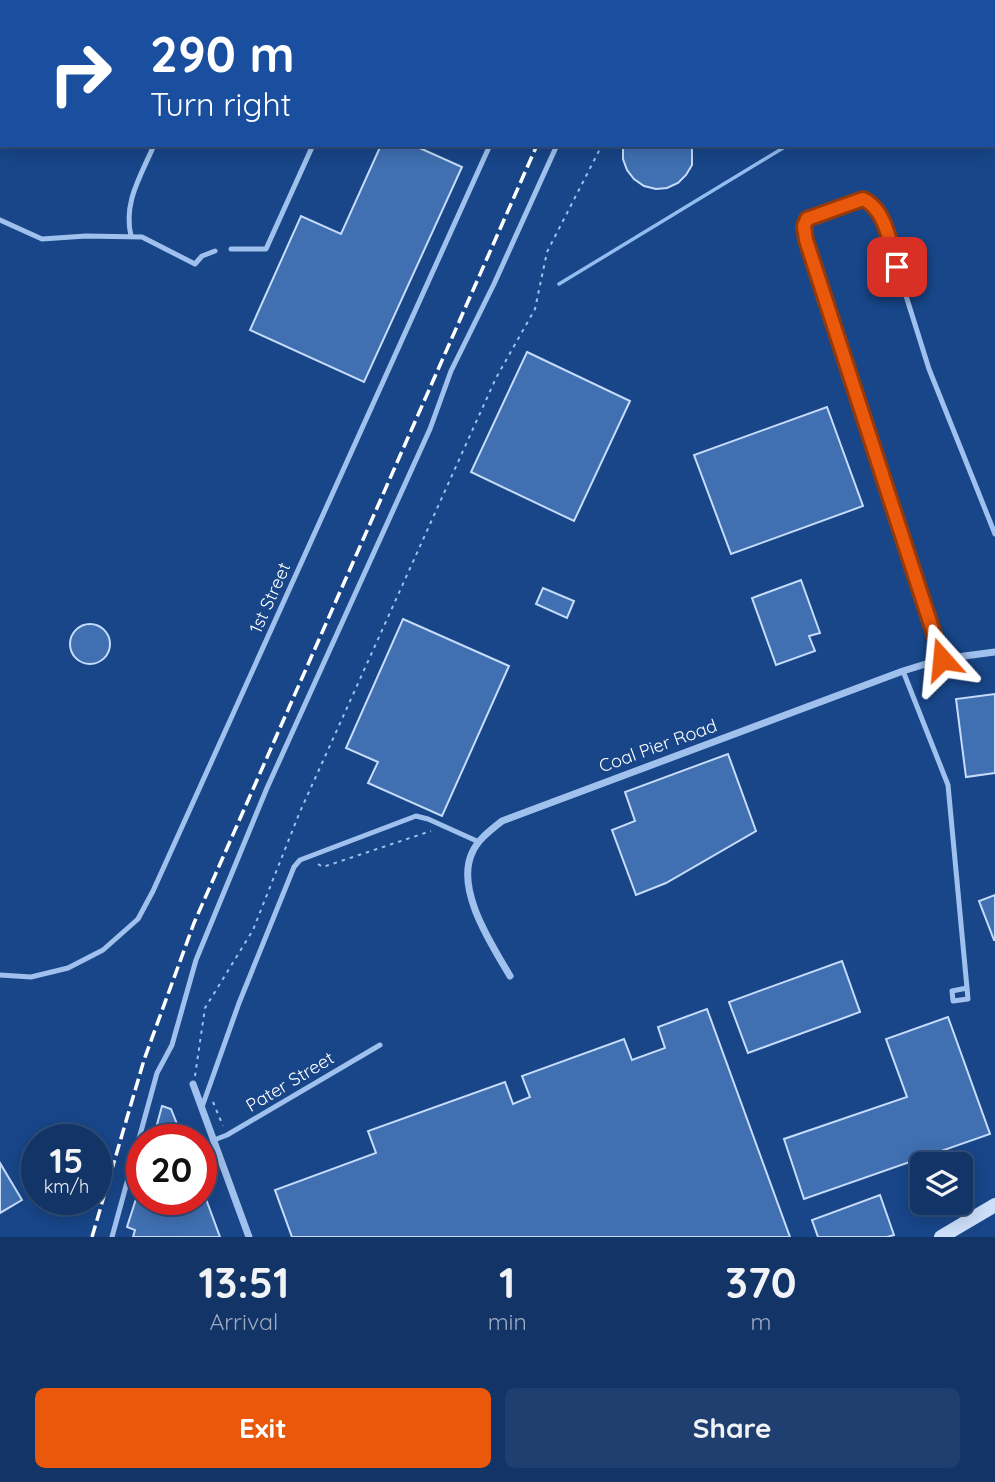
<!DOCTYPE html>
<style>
body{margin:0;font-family:Quicksand,sans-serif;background:#1f3f70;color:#f1f3f6;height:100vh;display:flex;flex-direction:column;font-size:26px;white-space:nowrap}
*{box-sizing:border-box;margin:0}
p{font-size:23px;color:#9caac0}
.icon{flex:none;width:38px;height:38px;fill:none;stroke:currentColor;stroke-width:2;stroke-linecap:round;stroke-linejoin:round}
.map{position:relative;height:1237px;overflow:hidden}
.drawer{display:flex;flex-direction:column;background:#123467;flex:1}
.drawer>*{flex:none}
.top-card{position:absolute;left:0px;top:0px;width:996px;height:147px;box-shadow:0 4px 18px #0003,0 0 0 2px #314f7b;background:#1a4fa0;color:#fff;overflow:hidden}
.buttons{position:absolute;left:910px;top:1152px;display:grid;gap:14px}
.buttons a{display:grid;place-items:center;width:63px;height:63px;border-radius:10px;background:#123467;box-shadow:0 4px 18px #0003,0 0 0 2px #314f7b;font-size:35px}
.speed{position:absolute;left:21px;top:1124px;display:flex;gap:14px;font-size:35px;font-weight:700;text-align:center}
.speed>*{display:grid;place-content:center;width:91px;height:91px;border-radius:50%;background:#123467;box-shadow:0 4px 18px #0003,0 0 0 2px #314f7b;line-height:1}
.speed small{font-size:18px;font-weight:400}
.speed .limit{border:10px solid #d22;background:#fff;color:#111}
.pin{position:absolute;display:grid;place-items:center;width:60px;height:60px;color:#fff;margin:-30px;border-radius:14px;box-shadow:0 4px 10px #0006}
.me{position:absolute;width:77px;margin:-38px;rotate:342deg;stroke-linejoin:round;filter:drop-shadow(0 0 5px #0008)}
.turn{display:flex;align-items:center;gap:24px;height:147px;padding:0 35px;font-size:32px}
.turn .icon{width:91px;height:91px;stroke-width:2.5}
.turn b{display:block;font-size:49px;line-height:60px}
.eta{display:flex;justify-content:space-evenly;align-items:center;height:119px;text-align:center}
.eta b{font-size:42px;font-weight:700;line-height:49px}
.button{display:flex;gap:14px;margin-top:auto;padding:14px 35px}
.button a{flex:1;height:80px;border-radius:10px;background:#ea580c;color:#fff;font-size:28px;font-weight:700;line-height:80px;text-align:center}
.button a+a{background:#1f3f70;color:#f1f3f6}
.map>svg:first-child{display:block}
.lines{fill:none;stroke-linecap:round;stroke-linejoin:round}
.stream{stroke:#93bbf0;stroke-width:3.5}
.building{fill:#4070b2;stroke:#c6dcfa;stroke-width:2}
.path{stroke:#a0c1ed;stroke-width:2;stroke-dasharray:3.5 5;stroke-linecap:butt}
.lane{stroke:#a0c1ed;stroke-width:5}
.street{stroke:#a0c1ed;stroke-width:7}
.secondary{stroke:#cddffa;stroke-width:14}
.rail{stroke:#fff;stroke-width:3.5;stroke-dasharray:12 5;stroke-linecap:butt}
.route-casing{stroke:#983908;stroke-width:18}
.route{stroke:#ea580c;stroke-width:12}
.labels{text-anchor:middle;stroke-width:5;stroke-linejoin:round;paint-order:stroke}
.street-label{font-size:18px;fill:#fff;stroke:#184689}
</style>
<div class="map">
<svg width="995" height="1237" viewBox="0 0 995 1237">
<rect width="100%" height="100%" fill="#184689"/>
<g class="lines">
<!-- stream -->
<g class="stream">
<polyline points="994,21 995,20"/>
<polyline points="559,284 788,145"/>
</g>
</g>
<!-- building -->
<g class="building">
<polygon points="381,145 413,145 462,167 364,382 250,330 301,216 341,234"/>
<polygon points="623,145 692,145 692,165 686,175 678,183 667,188 656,189 644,186 634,179 627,170 623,159"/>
<polygon points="527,352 630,401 574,521 471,472"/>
<polygon points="827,407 863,506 731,554 694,455"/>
<polygon points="801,580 820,633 809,636 815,651 776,665 752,598"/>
<polygon points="543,588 574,601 567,618 536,604"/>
<polygon points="403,619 509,666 442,816 368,783 378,762 346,748"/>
<circle cx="90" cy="644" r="20"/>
<polygon points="995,694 995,773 966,777 956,699"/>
<polygon points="728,754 756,831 666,883 636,895 612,830 635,821 625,792"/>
<polygon points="995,895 995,940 994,940 979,901"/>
<polygon points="842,961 860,1012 748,1053 729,1002"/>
<polygon points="707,1009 790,1237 292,1237 275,1190 376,1153 368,1131 505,1082 513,1104 530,1097 522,1076 624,1039 632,1060 665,1048 658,1027"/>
<polygon points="948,1017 990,1134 804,1199 784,1139 907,1097 886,1039"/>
<polygon points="162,1106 171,1109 183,1139 153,1139"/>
<polygon points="0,1163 22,1200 0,1213"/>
<polygon points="880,1195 894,1235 887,1237 818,1237 812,1220"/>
<polygon points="136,1199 206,1199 220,1237 133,1237 135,1230 127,1227"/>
</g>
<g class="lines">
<!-- path -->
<g class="path">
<polyline points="670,2 671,0"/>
<polyline points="318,864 323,867 431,831"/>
<polyline points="195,1076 205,1008 253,930 299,814 496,378 535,309 547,252 602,145"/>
<polyline points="213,1102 223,1126"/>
</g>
<!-- lane -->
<g class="lane">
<polyline points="889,0 890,2"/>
<polyline points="220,2 221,0"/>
<polyline points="375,2 376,0"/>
<polyline points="619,2 620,0"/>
<polyline points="990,2 993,0"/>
<polyline points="0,220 42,239 86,236 142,237 195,264 202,256 215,251"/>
<path d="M 131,236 C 123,202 141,176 154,145"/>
<polyline points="231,249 266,249 313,145"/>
<polyline points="942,659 806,240 804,226 807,219 863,199 872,202 881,216 929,369 995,534"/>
<polyline points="903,671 948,785 967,988 968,999 953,1001 952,991 967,988"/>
<polyline points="0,975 31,977 68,968 103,950 138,919 153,891 490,145"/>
<polyline points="202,1107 239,1003 294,867 300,860 416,816 428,819 479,842"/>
<polyline points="214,1140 227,1135 380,1045"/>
<polyline points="112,1237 157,1073 172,1045 196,960 267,788 430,429 451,371 494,284 557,145"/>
</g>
<!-- street -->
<g class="street">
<path d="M 510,976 C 492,945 455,890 472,853 C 478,839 491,830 502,821 L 903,671 L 942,659 L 995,652"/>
<polyline points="193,1084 249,1237"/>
</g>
<!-- secondary -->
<polyline class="secondary" points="941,1237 995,1205"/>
<!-- rail -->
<g class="rail">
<polyline points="601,2 602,0"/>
<polyline points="92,1237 144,1060 194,923 537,145"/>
</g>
</g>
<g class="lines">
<!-- route casing -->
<g class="route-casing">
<path id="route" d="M 897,267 C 890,245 886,209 863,199 L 807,219 L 804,226 L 806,240 L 942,659"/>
</g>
<!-- route -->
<use href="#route" class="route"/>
</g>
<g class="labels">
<!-- street labels -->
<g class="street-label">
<text transform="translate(270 598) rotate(-66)" y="6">1st Street</text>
<text transform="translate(658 746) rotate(-20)" y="6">Coal Pier Road</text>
<text transform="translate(290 1082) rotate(-31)" y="6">Pater Street</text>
</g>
</g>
</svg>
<div class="buttons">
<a><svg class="icon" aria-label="layers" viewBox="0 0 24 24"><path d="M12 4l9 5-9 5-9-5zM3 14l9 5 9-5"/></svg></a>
</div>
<div class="speed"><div>15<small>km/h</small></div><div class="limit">20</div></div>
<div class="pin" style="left:897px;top:267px;background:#d93025"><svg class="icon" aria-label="arrive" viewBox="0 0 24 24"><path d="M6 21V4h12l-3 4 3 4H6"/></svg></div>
<svg class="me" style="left:942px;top:659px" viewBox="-20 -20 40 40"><path d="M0-17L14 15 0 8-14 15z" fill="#ea580c" stroke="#fff" stroke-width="4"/></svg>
<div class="top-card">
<div class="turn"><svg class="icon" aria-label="right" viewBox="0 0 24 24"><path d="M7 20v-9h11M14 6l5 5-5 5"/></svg><div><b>290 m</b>Turn right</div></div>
</div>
</div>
<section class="drawer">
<div class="eta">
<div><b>13:51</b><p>Arrival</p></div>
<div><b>1</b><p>min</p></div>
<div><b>370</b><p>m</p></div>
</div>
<div class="button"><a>Exit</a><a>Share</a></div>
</section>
